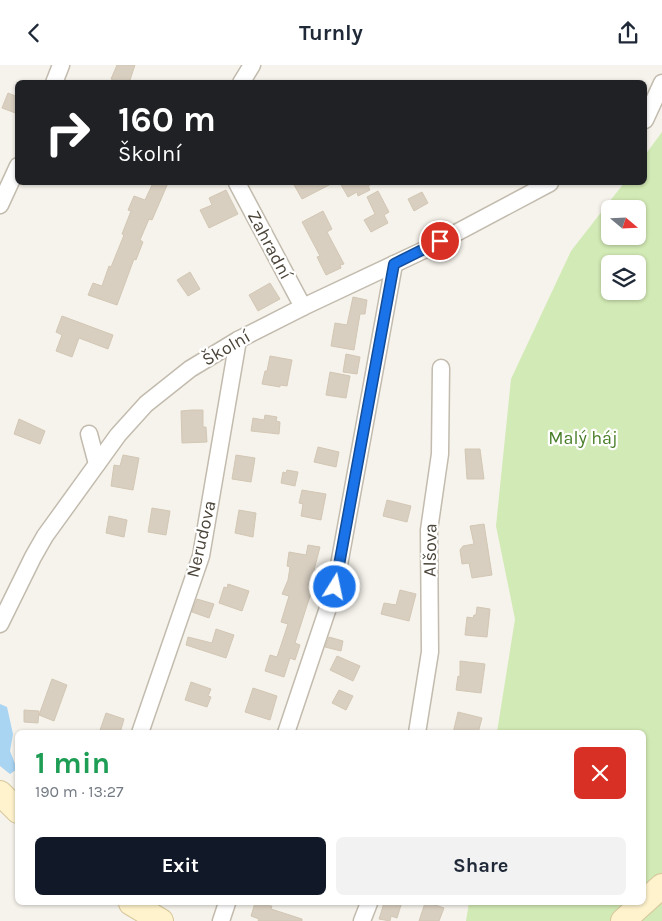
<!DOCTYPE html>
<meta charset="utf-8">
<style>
body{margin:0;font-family:Karla,sans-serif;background:#f2f2f3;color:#1f2937;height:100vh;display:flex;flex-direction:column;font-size:19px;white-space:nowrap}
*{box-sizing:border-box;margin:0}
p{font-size:16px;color:#747a83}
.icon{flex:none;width:28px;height:28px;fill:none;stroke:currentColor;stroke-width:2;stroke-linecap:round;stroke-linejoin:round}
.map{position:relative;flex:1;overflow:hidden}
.details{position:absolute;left:15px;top:665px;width:631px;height:175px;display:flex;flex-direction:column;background:#fff;border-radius:8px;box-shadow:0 1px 4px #0004}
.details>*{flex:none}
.banner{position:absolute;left:15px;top:15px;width:632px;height:105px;border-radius:8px;box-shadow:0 1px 4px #0004;background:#202124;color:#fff;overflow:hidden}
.needle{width:32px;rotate:109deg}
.buttons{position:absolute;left:601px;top:135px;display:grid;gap:10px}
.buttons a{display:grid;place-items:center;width:45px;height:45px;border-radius:8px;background:#fff;box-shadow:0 1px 4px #0004;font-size:25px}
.pin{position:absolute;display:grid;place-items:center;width:42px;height:42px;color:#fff;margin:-21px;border:2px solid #fff;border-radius:50%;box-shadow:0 1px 5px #0007}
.me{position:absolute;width:55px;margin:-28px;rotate:10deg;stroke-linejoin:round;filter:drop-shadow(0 0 4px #0008)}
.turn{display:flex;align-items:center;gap:18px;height:105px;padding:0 20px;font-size:22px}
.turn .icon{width:65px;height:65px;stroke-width:2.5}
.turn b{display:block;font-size:35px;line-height:42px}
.round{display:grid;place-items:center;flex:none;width:52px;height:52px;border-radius:8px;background:#f2f2f3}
.summary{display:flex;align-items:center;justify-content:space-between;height:85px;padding:0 20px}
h1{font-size:30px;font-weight:700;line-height:38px;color:#1e9e55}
.cta{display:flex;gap:10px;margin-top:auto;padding:10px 20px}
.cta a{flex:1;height:58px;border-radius:8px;background:#111827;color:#fff;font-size:20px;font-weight:700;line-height:58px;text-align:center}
.cta a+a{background:#f2f2f3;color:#1f2937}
header{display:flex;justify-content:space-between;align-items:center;height:65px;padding:0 20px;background:#fff;font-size:22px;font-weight:700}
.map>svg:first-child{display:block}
.green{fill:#d2eab5;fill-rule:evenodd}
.water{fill:#a9d4f2}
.building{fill:#d8cfc1;stroke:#d3c7b4}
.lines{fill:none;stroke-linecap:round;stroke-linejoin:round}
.street-casing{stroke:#c2bbae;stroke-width:19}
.secondary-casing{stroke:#d6c79b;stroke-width:26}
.street{stroke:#fff;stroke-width:16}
.secondary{stroke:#fff3cd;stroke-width:24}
.route-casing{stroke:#114b97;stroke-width:12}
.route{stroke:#1a73e8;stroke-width:9}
.labels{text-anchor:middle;stroke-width:4.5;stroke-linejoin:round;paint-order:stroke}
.street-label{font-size:18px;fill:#4b4439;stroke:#fff}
.park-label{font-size:18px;fill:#4a7f2a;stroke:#fff}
</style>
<header><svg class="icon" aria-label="back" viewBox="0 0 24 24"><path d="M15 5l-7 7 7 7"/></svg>Turnly<svg class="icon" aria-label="share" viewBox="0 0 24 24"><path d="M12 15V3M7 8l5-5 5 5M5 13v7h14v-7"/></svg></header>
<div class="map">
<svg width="662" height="856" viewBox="0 0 662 856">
<rect width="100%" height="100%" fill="#f6f3ec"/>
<!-- green -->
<path class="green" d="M 662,67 L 662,856 L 466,856 L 469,838 L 644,838 L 644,668 L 497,667 L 515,554 L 496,461 L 511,314 L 571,186 L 624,118 L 645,118 L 645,90 ZM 610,144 L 638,144 L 638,171 L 610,171 ZM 610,199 L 638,199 L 638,226 L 610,226 Z"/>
<!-- water -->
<polygon class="water" points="0,639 7,642 13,669 10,686 17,704 10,709 0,701"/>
<!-- building -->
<g class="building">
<polygon points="117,0 135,0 129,18 121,18 111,14"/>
<polygon points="8,28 18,32 18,49 2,43"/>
<polygon points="153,118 168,118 152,155 149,154 140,175 143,177 136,195 134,194 117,240 88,230 93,218 102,221 109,201 111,202 124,170 122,169 131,146 128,145 134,131 145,135"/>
<polygon points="293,118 333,118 302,134"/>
<polygon points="340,118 374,118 368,121 370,125 358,131 357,127 348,132"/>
<polygon points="226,125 238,149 209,163 200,145 212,140 209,133"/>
<polygon points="378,126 389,147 384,150 388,158 371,167 364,155 375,149 367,132"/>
<polygon points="422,127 428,138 414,146 408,134"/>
<polygon points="323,146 332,164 327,167 344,199 340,200 341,203 326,210 317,192 320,191 302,157"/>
<polygon points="190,207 200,224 188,231 177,215"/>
<polygon points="270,218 280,234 258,246 249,230"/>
<polygon points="353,232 367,235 365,249 360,249 354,285 331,281 335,258 347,260"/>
<polygon points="62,251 113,270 108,284 79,273 72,292 56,286 62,270 56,267"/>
<polygon points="346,289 360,292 357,309 343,307"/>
<polygon points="270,291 292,295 287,321 280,320 280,322 262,319 265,306 267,306"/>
<polygon points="330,307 350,311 346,333 326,330"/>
<polygon points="192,345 203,345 203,362 206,362 207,377 182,378 181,346"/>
<polygon points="265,350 277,352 276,356 280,357 279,369 251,366 253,353 264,355"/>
<polygon points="19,354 45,366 40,379 14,369"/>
<polygon points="318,382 339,387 336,402 314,397"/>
<polygon points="465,384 480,384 484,414 467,414"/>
<polygon points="123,390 139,393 133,425 111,421 114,400 120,401"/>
<polygon points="236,390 255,393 251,417 232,414"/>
<polygon points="287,405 298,407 295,421 281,418 283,407 286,408"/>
<polygon points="302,425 326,429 321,455 301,451 303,439 299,438"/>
<polygon points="387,435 411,441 407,457 383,451"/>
<polygon points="152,443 170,446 166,470 148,467"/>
<polygon points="239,445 256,448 253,472 235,468"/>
<polygon points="109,451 127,455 124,472 106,468"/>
<polygon points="484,459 492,510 472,513 469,498 462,499 460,485 463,481 474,479 470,461"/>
<polygon points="308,480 320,482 314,505 316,505 315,513 325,515 320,535 310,531 295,578 300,580 295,595 290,593 284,612 265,606 270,590 277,592 288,559 281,557 289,531 282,529 288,515 290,502 287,501 289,487 306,490"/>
<polygon points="228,519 249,526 242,546 219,538 224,522 227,523"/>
<polygon points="400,525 416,529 409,556 381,549 384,538 396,540"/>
<polygon points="197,534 214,539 209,553 192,547"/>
<polygon points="477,542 490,544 487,572 465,570 467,552 473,553 474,550 476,550"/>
<polygon points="216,564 234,570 226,593 186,580 188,572 212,578"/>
<polygon points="329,572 343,576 341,586 325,582"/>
<polygon points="337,591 360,601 353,616 330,605"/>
<polygon points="460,596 485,599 481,628 456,625 458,611 460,612"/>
<polygon points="52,614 67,620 54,656 39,650"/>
<polygon points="191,617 211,624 208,631 211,632 207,642 185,635"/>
<polygon points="253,623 277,631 270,655 245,647"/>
<polygon points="339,625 353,631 346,645 332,638"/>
<polygon points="24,645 39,646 38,658 24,657"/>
<polygon points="458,647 482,653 478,668 453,668"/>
<polygon points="106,648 124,654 120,668 99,668"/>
<polygon points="255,838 270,838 269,841 272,841 271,844 302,854 302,856 258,856 259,854 251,851"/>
<polygon points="384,838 394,838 401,840 397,853 391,851 390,856 379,854"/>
<polygon points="425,838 430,838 444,843 439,856 419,856"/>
</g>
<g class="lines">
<!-- street casing -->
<g class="street-casing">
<g id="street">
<polyline points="54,18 61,0"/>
<polyline points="241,18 252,0"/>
<polyline points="645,55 662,18"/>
<polyline points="237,118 303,242"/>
<polyline points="0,140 18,101"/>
<polyline points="89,369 97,399"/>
<polyline points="0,559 33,492 45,471 118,370 146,339 190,304 238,275 303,242 424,185 550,118"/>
<polyline points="140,668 201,491 238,275"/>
<polyline points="286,668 335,522 394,199"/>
<polyline points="417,668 430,587 429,465 440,389 441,303"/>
<polyline points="221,856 227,838"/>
<polyline points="362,856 369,838"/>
</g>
</g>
<!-- secondary casing -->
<g class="secondary-casing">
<g id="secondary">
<polyline points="0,728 18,746"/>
<polyline points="131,838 161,856"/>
<polyline points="623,856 662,821"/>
</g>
</g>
<!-- street -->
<use href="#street" class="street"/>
<!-- secondary -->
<use href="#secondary" class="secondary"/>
</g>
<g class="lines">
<!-- route casing -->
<g class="route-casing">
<polyline id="route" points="335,522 394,199 440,176"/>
</g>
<!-- route -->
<use href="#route" class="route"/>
</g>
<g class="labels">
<!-- street labels -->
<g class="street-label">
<text transform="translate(270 180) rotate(62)" y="6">Zahradní</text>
<text transform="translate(226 283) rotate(-30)" y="6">Školní</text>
<text transform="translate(201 474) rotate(-77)" y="6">Nerudova</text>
<text transform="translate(430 485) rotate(-89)" y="6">Alšova</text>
</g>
<!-- park labels -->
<g class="park-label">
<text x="583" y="379">Malý háj</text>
</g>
</g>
</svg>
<div class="buttons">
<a><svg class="needle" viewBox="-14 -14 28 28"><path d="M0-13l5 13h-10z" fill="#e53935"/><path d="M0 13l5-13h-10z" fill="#747a83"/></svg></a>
<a><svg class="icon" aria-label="layers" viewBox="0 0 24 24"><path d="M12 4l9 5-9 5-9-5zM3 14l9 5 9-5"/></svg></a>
</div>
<div class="pin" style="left:440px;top:176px;background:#d93025"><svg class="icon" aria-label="arrive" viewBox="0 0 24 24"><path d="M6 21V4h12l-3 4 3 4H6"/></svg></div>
<svg class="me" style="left:335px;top:522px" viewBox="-20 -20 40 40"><circle r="17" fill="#1a73e8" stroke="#fff" stroke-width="3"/><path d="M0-11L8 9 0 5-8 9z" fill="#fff"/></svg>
<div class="banner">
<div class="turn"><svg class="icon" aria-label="right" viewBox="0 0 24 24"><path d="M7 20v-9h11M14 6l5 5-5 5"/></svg><div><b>160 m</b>Školní</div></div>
</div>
<section class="details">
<div class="summary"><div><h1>1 min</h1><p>190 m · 13:27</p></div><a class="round" style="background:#d93025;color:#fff"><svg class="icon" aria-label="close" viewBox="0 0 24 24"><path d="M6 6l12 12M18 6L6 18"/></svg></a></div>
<div class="cta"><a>Exit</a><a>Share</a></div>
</section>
</div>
